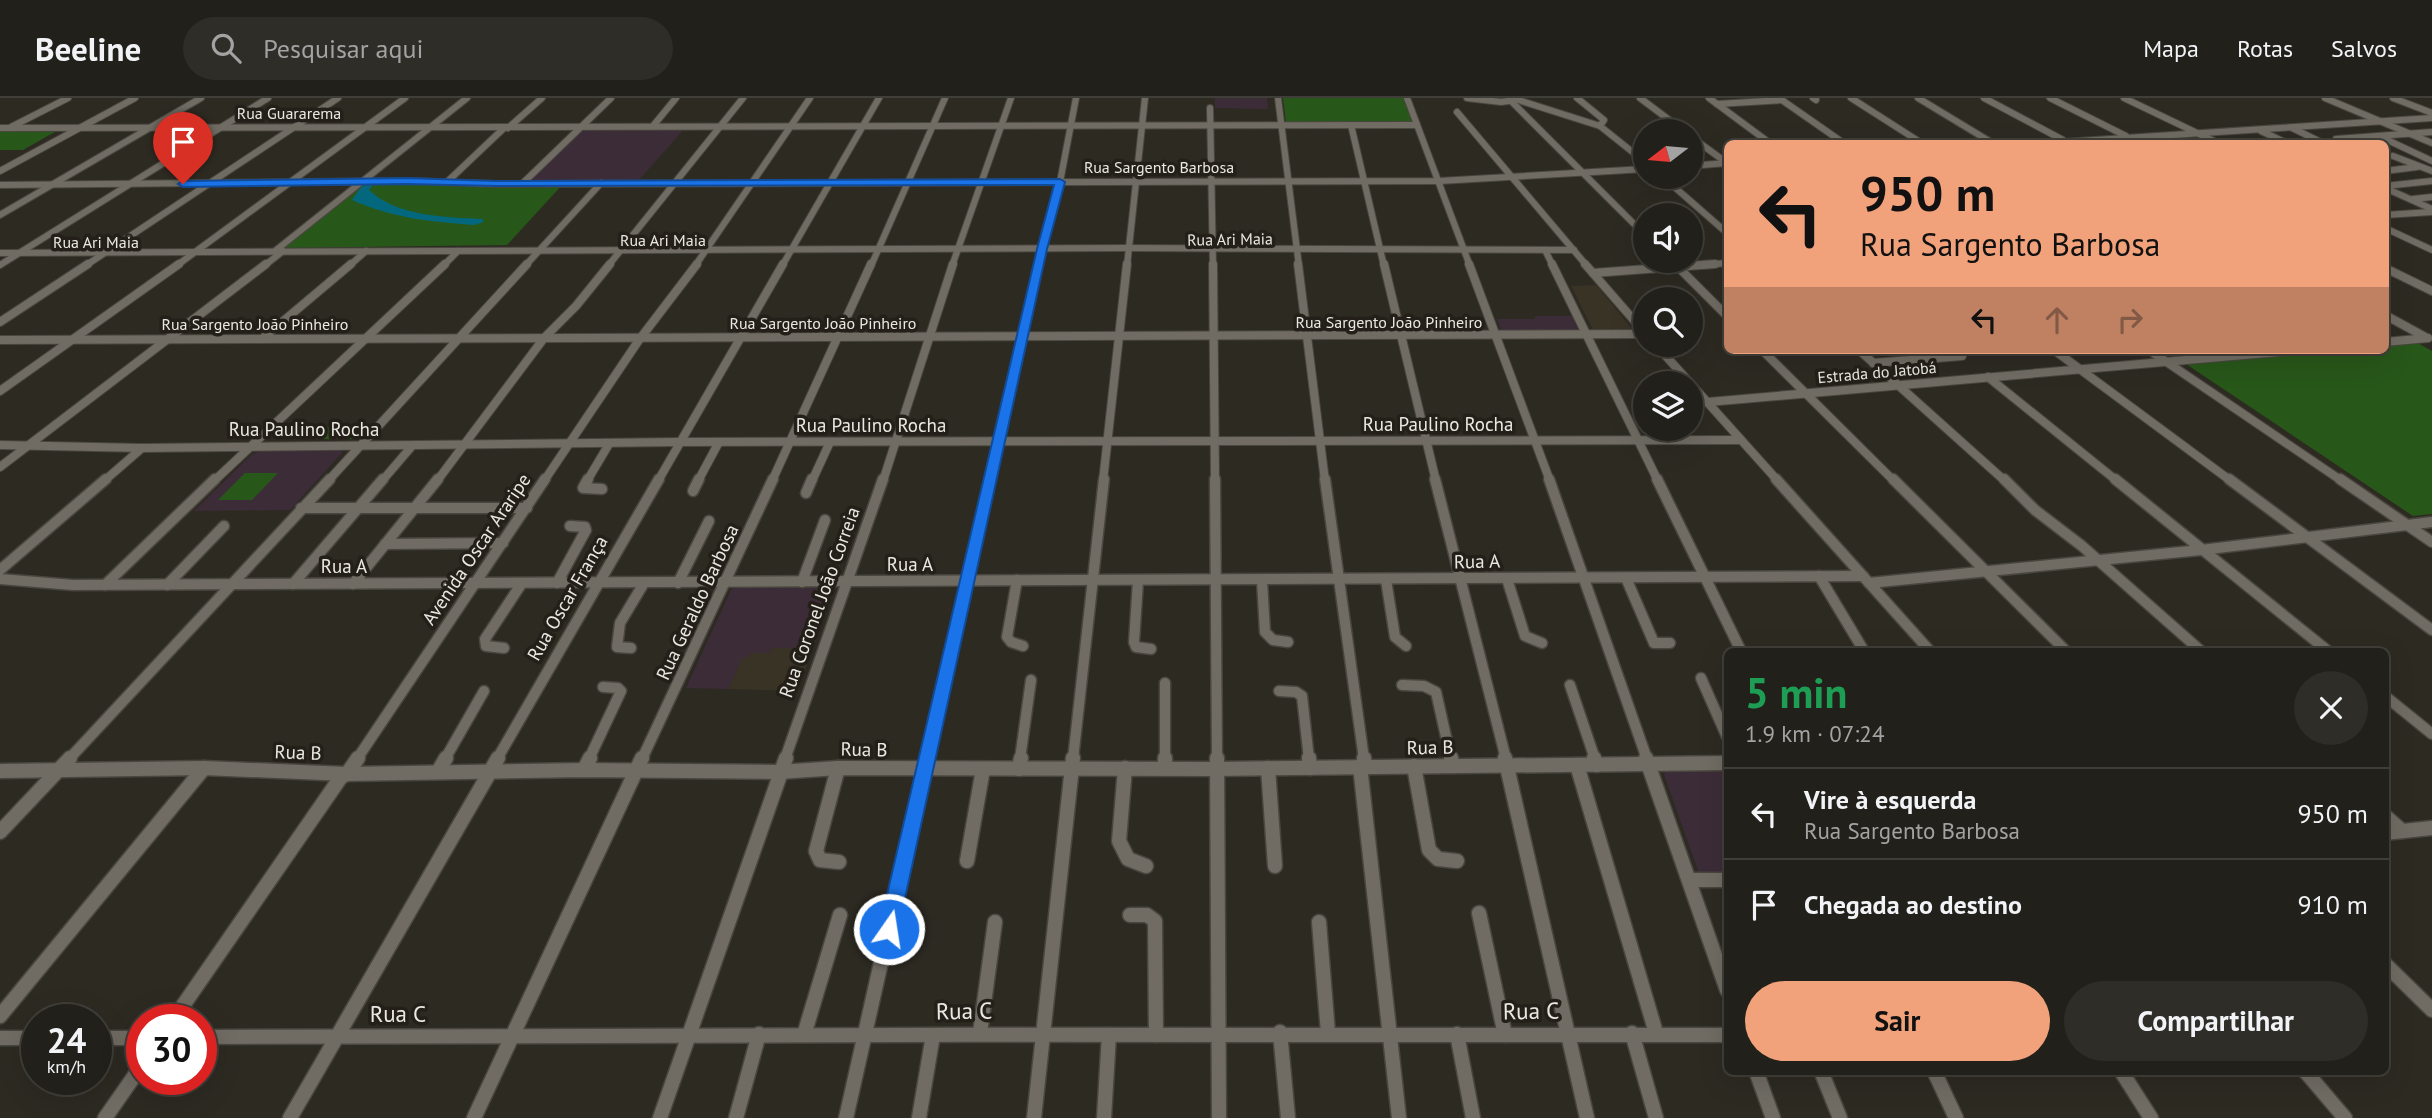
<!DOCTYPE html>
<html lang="pt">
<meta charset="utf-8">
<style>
body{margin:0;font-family:"PT Sans",sans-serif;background:#2e2d27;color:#f1f3f6;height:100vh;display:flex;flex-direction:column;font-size:26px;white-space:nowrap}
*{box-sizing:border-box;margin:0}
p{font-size:23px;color:#a2a3a2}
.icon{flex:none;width:38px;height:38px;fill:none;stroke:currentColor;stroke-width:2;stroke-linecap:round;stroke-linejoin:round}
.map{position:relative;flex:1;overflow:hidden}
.drawer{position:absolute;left:1724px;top:550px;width:665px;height:427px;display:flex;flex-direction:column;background:#22201a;border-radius:10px;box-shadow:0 7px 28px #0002,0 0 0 2px #3f3e39}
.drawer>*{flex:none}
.guide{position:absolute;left:1724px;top:42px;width:665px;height:214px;border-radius:10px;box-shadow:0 7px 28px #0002,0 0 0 2px #3f3e39;background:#f1a27b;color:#111;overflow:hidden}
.needle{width:46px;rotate:254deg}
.fabs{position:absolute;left:1633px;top:21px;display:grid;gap:14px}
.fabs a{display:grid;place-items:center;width:70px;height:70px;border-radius:50%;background:#22201a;box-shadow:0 7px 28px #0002,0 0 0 2px #3f3e39;font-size:35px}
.speed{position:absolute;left:21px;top:906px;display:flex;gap:14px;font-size:35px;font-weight:700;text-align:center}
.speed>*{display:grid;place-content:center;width:91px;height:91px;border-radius:50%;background:#22201a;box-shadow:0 7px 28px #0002,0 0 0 2px #3f3e39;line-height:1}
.speed small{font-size:18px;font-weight:400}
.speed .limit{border:10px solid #d22;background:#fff;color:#111}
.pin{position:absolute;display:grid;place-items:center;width:60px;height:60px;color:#fff;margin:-72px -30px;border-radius:50% 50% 50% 0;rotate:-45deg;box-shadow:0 0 7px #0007}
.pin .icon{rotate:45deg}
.me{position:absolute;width:77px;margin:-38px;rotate:13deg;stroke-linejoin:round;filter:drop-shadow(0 0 5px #0008)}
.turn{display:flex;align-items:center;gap:24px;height:147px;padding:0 21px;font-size:32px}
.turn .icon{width:91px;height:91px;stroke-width:2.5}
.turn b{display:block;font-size:49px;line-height:60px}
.lanes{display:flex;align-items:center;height:66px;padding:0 21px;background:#0003;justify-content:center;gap:35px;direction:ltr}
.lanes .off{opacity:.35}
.round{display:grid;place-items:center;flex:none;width:74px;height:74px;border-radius:37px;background:#2e2d27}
.overview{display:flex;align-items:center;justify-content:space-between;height:119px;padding:0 21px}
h1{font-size:42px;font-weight:700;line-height:52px;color:#1e9e55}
.cta{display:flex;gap:14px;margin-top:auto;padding:14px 21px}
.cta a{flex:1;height:80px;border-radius:42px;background:#f1a27b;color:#111;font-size:28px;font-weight:700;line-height:80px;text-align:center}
.cta a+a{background:#2e2d27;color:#f1f3f6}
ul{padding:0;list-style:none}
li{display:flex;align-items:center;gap:21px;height:91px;padding:0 21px;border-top:2px solid #3f3e39}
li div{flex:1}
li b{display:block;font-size:26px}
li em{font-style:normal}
header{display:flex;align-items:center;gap:42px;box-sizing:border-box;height:98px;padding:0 35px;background:#22201a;border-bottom:2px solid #3f3e39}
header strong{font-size:33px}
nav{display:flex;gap:38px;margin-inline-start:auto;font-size:24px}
.search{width:490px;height:63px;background:#2e2d27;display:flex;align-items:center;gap:18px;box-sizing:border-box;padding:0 24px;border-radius:38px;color:#a2a3a2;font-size:26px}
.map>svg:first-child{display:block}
.built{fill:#393326}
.education{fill:#3c2c38}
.green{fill:#28571a}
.water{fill:#03687e}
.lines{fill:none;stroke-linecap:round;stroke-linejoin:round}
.minor-far3-casing{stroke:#49463f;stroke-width:8}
.minor-far2-casing{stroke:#49463f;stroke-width:10}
.minor-far1-casing{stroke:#49463f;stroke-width:13}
.minor-casing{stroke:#49463f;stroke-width:17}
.minor-far3{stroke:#706c63;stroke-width:6}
.minor-far2{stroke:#706c63;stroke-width:8}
.minor-far1{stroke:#706c63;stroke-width:10}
.minor{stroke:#706c63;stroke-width:14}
.route{fill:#1a73e8;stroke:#114b97;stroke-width:2}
.labels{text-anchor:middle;stroke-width:7;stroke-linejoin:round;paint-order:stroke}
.far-street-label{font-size:16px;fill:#eae8e2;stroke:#242019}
.street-label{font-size:19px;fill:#eae8e2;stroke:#242019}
.near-street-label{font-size:23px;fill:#eae8e2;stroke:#242019}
</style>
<header>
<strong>Beeline</strong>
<div class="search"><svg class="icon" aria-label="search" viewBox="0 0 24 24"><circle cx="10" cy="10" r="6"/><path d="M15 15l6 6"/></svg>Pesquisar aqui</div>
<nav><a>Mapa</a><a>Rotas</a><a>Salvos</a></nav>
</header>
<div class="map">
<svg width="2432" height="1020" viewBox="0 0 2432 1020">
<rect width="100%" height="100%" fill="#2d2a22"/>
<!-- built -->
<g class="built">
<polygon points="1596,187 1633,232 1593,232 1571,188"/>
<polygon points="816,541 798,593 728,591 742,559 749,555 769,555 772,550 798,550"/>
</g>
<!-- education -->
<g class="education">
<polygon points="1215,0 1267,0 1268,11 1215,10"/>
<polygon points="685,30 639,82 532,82 584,31"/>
<polygon points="1535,218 1572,218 1578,232 1502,234 1497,221 1535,221"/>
<polygon points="340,351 342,355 290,412 194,413 252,356 265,352"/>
<polygon points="735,490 828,490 833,494 816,541 798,550 772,550 769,555 750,555 748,559 743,559 728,591 686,590 731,492"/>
<polygon points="1666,673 1727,673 1727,779 1705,780 1699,775 1664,677"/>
</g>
<!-- green -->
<g class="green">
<polygon points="1283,0 1403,0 1413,24 1286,25"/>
<polygon points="60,31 23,52 0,52 0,32"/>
<polygon points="363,86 563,86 507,147 284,150"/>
<polygon points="2416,244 2432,253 2432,416 2413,418 2186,266 2335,252 2385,252 2385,247"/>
<polygon points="364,328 352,341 313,341 325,329"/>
<polygon points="245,375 278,375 252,402 218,402"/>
</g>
<!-- water -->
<path class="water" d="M 364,85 L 374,85 L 369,92 C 398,119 445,119 483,121 L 483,124 L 475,127 C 432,124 392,120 352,102 Z"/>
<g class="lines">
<!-- minor-far3 casing -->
<g class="minor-far3-casing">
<g id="minor-far3">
<polyline points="1278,0 1299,168"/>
<polyline points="1407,0 1470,168"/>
<polyline points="1467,0 1501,4 1516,2"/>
<polyline points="1512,0 1600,28 1645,64"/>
<polyline points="1577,0 1604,22 1600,28"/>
<polyline points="1640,0 1684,33"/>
<polyline points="1709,0 1771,46"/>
<polyline points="1779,0 1845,46"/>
<polyline points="1813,0 1816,2"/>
<polyline points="1851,0 1923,46"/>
<polyline points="1918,0 1994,46"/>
<polyline points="1984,0 2063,42"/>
<polyline points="2050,0 2126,38"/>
<polyline points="2124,0 2220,46"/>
<polyline points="2325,0 2432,45"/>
<polyline points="2393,0 2432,15"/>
<polyline points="1512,4 1645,137"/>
<polyline points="1717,6 1782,2"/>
<polyline points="1210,10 1213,168"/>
<polyline points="1457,14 1587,168"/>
<polyline points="1351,27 1384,168"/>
<polyline points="653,28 676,0"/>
<polyline points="11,29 68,0"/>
<polyline points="0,30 1417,27"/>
<polyline points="508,30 542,0"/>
<polyline points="2292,30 2325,46"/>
<polyline points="2261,33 2289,46"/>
<polyline points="1690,38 1727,65"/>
<polyline points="2381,39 2432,63"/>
<polyline points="2336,41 2432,34"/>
<polyline points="2033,46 2432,20"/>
<polyline points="2393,58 2432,73"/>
<polyline points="1690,68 1727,65"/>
<polyline points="0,73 135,0"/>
<polyline points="2385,73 2417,69"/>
<polyline points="1663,79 1727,135"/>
<polyline points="447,84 504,30"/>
<polyline points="523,85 611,0"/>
<polyline points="0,87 407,83 496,86 1439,83 1645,71"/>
<polyline points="2385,88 2432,83"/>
<polyline points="2385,90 2432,111"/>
<polyline points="2413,101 2432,99"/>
<polyline points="0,117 201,0"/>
<polyline points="2385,117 2432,114"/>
<polyline points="2385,130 2432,152"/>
<polyline points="1545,152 1553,168"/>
<polyline points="275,153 467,0"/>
<polyline points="0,155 1127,150 1574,152"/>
<polyline points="0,167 268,0"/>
<polyline points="85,168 338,0"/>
<polyline points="176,168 405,0"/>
<polyline points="264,168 283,153"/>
<polyline points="349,168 366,153"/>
<polyline points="443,168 458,153"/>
<polyline points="525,168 601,85"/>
<polyline points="608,168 743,0"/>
<polyline points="695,168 810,0"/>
<polyline points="782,168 879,0"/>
<polyline points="871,168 945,0"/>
<polyline points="952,168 1011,0"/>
<polyline points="1038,168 1060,84 1076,0"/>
<polyline points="1127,168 1145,0"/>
<polyline points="1692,168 1727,165"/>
</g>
</g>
<!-- minor-far2 casing -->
<g class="minor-far2-casing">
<g id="minor-far2">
<polyline points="1213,166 1215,383"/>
<polyline points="1298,166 1325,383"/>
<polyline points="1384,166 1436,383"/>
<polyline points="1469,166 1550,383"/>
<polyline points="1552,166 1658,383"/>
<polyline points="1585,166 1645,235"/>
<polyline points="1676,167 1727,218"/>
<polyline points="2385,170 2432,193"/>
<polyline points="1593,175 1715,166"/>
<polyline points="2385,217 2427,240"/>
<polyline points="0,224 88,166"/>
<polyline points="262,241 351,166"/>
<polyline points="0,242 1645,236"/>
<polyline points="2385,244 2428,240"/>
<polyline points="1656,247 1778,383"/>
<polyline points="1762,252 1894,383"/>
<polyline points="1859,252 2005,383"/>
<polyline points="2054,252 2231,383"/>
<polyline points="2149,252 2342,383"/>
<polyline points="1873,265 1962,258"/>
<polyline points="1988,279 2117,383"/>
<polyline points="0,293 179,166"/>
<polyline points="1708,304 2301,252"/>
<polyline points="0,347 142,350 678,344 1741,342"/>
<polyline points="0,369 266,166"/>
<polyline points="104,383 142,350"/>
<polyline points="214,383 445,166"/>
<polyline points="328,383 527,166"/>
<polyline points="382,383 412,348"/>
<polyline points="437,383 544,240 576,208 610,166"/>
<polyline points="544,383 639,242 697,166"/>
<polyline points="587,383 609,346"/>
<polyline points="658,383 783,166"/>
<polyline points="698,383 719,344"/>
<polyline points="772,383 871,166"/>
<polyline points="812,383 830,344"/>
<polyline points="883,383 953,166"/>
<polyline points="990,383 1039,166"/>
<polyline points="1103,383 1127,166"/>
</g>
</g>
<!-- minor-far1 casing -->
<g class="minor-far1-casing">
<g id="minor-far1">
<polyline points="588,381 583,390 602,391"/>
<polyline points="1215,381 1217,661"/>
<polyline points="1325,381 1364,661"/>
<polyline points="1435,381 1506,661"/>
<polyline points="1549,381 1647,661"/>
<polyline points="1657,381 1741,553"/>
<polyline points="1776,381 1930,553"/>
<polyline points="1893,381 2066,553"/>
<polyline points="2004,381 2035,412 2082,448 2201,553"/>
<polyline points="2115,381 2328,553"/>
<polyline points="2229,381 2432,532"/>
<polyline points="2340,381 2432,444"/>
<polyline points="693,393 699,381"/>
<polyline points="806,395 812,381"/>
<polyline points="301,410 527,410"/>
<polyline points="385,446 503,445"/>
<polyline points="0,472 106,381"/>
<polyline points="1819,478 1864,553"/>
<polyline points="1626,480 1654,545 1670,545"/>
<polyline points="0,481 73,487 1863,478"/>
<polyline points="1507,481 1525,538 1542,545"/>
<polyline points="1017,482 1007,539 1011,544 1023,548"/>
<polyline points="1386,482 1395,539 1406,548"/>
<polyline points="1138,483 1134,544 1136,549 1151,551"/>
<polyline points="1262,483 1265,534 1273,542 1288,544"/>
<polyline points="802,484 825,422"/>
<polyline points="557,485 586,432 585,429 570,428"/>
<polyline points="678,485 709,423"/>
<polyline points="1869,485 2201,452 2432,424"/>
<polyline points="293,486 383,381"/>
<polyline points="353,486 438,381"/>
<polyline points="105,487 215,381"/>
<polyline points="167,487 224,428"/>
<polyline points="504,550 486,548 485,541 522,485"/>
<polyline points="631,550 617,549 620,525 644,485"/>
<polyline points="1701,580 1727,639"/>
<polyline points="1165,585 1165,661"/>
<polyline points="1402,587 1424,588 1436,594 1451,661"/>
<polyline points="1570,587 1595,661"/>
<polyline points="1279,593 1296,594 1302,598 1309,661"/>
<polyline points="2385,598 2432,636"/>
<polyline points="69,661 330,381"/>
<polyline points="357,661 545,381"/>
<polyline points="445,661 484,593"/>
<polyline points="497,661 659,381"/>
<polyline points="589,661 621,593 618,590 603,589"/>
<polyline points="642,661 773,381"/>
<polyline points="785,661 883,381"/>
<polyline points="927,661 990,381"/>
<polyline points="1020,661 1031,582"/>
<polyline points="1073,661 1104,381"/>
</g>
</g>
<!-- minor casing -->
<g class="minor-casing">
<g id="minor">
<polyline points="1165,660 1165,669"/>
<polyline points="1217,660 1219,1020"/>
<polyline points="1309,660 1310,670"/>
<polyline points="1364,660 1365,668"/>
<polyline points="1451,660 1453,668"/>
<polyline points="1505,660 1587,1020"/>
<polyline points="1594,660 1597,667"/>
<polyline points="1646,660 1727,892"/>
<polyline points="1577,667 1656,935"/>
<polyline points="1360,668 1399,1020"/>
<polyline points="1414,668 1429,752 1438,761 1457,763"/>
<polyline points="838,670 816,753 820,762 839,764"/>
<polyline points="1125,670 1119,743 1128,761 1146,768"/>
<polyline points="1268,670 1275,768"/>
<polyline points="1019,671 1021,660"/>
<polyline points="584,672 590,660"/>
<polyline points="0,673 204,670 347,676 584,672 779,674 838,670 1215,671 1727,665"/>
<polyline points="438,674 446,660"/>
<polyline points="2385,718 2402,733"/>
<polyline points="0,734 70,660"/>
<polyline points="2385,735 2432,730"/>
<polyline points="967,763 983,671"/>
<polyline points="1689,782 1727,782"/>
<polyline points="1479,815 1505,937"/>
<polyline points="1130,817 1147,817 1155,823 1156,937"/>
<polyline points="1319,824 1328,935"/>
<polyline points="2385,866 2432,912"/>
<polyline points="0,918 204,670"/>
<polyline points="173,922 341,679 347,676 358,660"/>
<polyline points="1280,934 1288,1020"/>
<polyline points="980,935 995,824"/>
<polyline points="1632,935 1656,1020"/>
<polyline points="1457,936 1473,1020"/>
<polyline points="804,937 840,817"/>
<path d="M 201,939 C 710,939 1218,934 1727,937"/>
<polyline points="0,940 37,940"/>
<polyline points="96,940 142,940"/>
<polyline points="1756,973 1773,1020"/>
<polyline points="1821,973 1840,1020"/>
<polyline points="1934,973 1956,1020"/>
<polyline points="2121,973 2151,1020"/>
<polyline points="2305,973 2345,1020"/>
<polyline points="105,1020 142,967"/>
<polyline points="290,1020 498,660"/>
<polyline points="474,1020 642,660"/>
<polyline points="660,1020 786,660"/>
<polyline points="736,1020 759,936"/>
<polyline points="846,1020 927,660"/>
<polyline points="919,1020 933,937"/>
<polyline points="1034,1020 1073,660"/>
<polyline points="1104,1020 1109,937"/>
</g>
</g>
<!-- minor-far3 -->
<use href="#minor-far3" class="minor-far3"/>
<!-- minor-far2 -->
<use href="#minor-far2" class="minor-far2"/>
<!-- minor-far1 -->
<use href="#minor-far1" class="minor-far1"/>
<!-- minor -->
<use href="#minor" class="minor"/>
</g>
<!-- route -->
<polygon class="route" points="407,80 496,83 1060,81 1065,84 1047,151 897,837 889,840 882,837 879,831 1037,151 1054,87 496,88 407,86 183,89 178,86 183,83"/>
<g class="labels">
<!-- far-street labels -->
<g class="far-street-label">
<text x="289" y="21">Rua Guararema</text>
<text x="1159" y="75">Rua Sargento Barbosa</text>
<text transform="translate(1230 141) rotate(-1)" y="6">Rua Ari Maia</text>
<text x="663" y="148">Rua Ari Maia</text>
<text x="96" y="150">Rua Ari Maia</text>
<text x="1389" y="230">Rua Sargento João Pinheiro</text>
<text x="823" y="231">Rua Sargento João Pinheiro</text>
<text x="255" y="232">Rua Sargento João Pinheiro</text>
<text transform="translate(1877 274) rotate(-5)" y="6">Estrada do Jatobá</text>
</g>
<!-- street labels -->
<g class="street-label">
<text x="1438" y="333">Rua Paulino Rocha</text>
<text x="871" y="334">Rua Paulino Rocha</text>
<text x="304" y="338">Rua Paulino Rocha</text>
<text transform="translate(476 451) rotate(-56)" y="7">Avenida Oscar Araripe</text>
<text transform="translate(1477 463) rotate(-1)" y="7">Rua A</text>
<text x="910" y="473">Rua A</text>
<text x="344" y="475">Rua A</text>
<text transform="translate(567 500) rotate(-60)" y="7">Rua Oscar França</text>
<text transform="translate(697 504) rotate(-65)" y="7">Rua Geraldo Barbosa</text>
<text transform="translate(819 504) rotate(-70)" y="7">Rua Coronel João Correia</text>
<text transform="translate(1430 649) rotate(-1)" y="7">Rua B</text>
<text transform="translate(864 651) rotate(1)" y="7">Rua B</text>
<text transform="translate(298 654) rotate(2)" y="7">Rua B</text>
</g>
<!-- near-street labels -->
<g class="near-street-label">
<text transform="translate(964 913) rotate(-1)" y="8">Rua C</text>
<text transform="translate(1531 913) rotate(-1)" y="8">Rua C</text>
<text x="398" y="924">Rua C</text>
</g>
</g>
</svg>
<div class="fabs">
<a><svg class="needle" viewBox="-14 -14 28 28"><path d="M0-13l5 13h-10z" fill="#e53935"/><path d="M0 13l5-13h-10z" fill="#a2a3a2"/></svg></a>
<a><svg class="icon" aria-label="sound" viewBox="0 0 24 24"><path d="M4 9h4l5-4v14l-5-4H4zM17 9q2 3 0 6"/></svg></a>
<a><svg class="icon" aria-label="search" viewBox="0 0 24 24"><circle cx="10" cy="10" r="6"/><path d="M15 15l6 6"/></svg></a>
<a><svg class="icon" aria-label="layers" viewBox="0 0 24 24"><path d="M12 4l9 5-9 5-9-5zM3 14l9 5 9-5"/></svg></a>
</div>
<div class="speed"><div>24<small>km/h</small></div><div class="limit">30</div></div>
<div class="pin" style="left:183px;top:86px;background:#d93025"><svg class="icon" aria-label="arrive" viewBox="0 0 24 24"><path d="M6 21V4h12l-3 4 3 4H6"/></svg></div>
<svg class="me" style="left:889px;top:831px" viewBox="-20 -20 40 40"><circle r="17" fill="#1a73e8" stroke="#fff" stroke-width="3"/><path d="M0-11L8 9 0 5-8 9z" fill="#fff"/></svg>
<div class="guide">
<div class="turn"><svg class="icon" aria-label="left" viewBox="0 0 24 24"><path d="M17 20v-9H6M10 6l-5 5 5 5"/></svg><div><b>950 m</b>Rua Sargento Barbosa</div></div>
<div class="lanes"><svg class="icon" aria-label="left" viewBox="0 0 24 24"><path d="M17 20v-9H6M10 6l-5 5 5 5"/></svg><svg class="icon off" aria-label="ahead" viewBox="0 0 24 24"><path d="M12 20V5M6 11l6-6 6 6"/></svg><svg class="icon off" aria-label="right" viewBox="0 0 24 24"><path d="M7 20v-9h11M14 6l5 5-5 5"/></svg></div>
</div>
<section class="drawer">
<div class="overview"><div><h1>5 min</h1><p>1.9 km · 07:24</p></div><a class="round"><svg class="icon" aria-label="close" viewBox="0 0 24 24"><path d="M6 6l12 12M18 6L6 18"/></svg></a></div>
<ul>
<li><svg class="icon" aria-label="left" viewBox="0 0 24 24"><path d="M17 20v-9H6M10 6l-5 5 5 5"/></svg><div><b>Vire à esquerda</b><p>Rua Sargento Barbosa</p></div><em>950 m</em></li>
<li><svg class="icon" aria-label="arrive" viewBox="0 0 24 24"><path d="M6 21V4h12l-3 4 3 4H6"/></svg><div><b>Chegada ao destino</b></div><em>910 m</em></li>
</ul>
<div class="cta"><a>Sair</a><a>Compartilhar</a></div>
</section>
</div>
